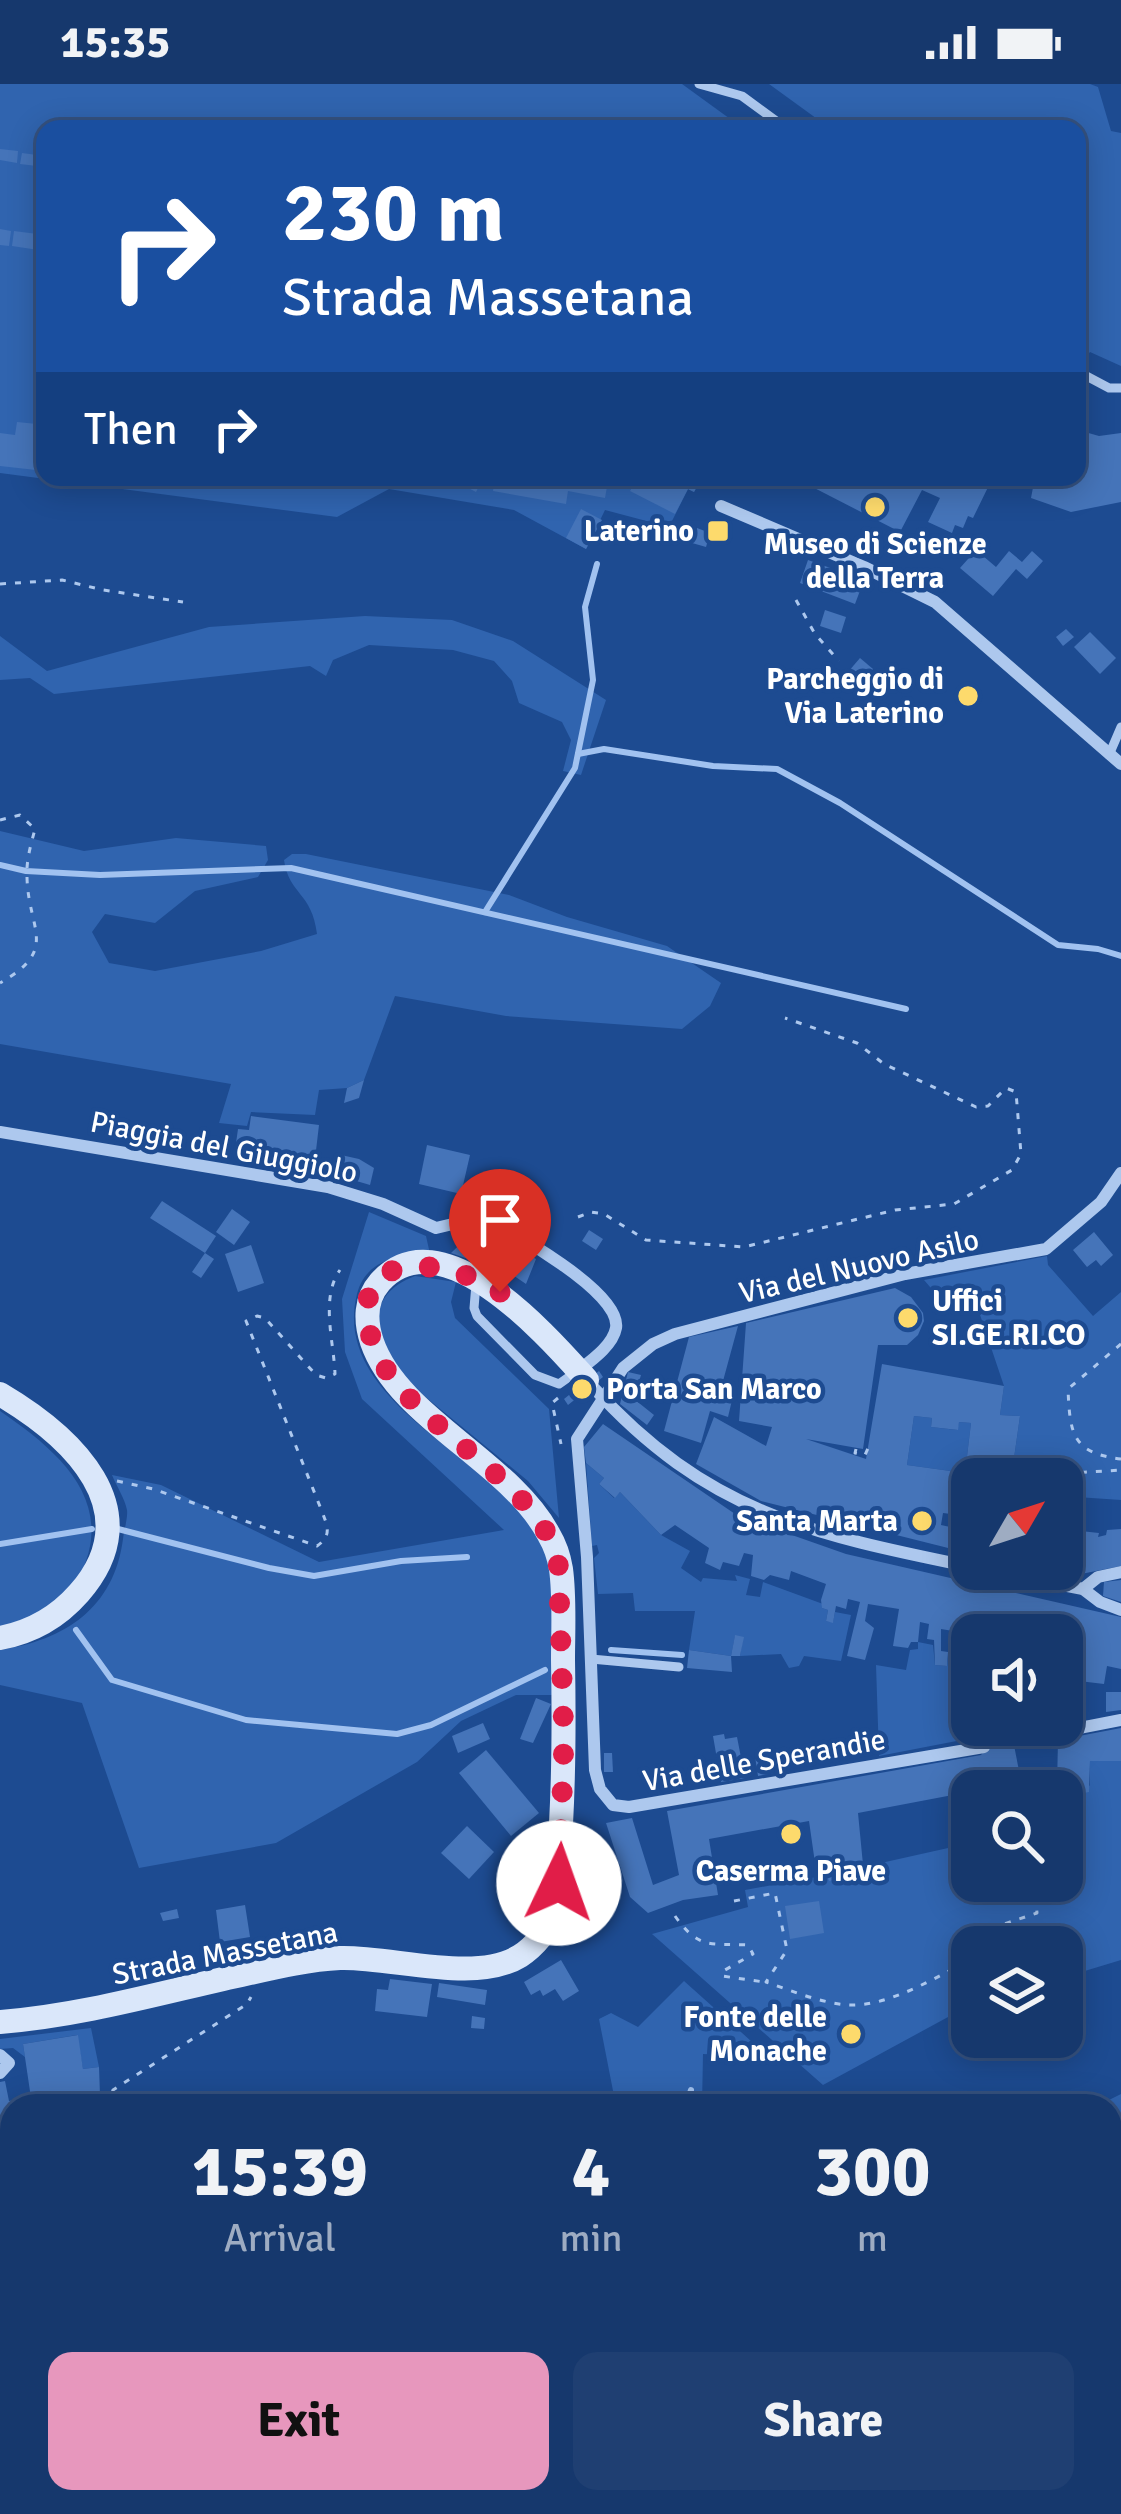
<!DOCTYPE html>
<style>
body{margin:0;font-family:Signika,sans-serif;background:#1f3f72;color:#f1f3f6;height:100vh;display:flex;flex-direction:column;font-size:45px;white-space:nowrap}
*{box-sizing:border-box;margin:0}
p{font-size:39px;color:#9eacc2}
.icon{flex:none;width:66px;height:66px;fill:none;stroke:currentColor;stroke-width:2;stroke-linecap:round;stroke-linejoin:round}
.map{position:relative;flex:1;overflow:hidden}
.sheet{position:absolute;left:0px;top:2010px;width:1122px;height:420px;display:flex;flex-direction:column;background:#16386d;border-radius:36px 36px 0 0;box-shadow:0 6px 30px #0003,0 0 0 3px #355280}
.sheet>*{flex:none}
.hud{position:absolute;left:36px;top:36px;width:1050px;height:366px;border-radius:24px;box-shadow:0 6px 30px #0003,0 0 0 3px #355280;background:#1a4fa0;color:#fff;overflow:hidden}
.needle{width:78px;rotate:51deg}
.fabs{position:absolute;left:951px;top:1374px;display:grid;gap:24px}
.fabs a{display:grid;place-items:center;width:132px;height:132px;border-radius:24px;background:#16386d;box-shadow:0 6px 30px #0003,0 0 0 3px #355280;font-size:60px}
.pin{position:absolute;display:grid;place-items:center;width:102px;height:102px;color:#fff;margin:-123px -51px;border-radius:50% 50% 50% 0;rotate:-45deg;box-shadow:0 0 12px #0007}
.pin .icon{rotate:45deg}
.me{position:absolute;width:132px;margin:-66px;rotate:3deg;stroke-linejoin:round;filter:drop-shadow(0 0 9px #0008)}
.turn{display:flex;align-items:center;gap:42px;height:252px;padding:0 48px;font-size:54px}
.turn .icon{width:156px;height:156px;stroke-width:2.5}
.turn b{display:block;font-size:84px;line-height:102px}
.then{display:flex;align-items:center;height:114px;padding:0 48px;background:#0003;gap:24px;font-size:45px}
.eta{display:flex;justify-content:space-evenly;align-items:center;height:204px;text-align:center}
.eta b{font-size:72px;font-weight:700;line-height:84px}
.cta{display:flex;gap:24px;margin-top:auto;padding:24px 48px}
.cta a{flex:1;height:138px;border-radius:24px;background:#e797bd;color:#111;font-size:48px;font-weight:700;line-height:138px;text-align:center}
.cta a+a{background:#1f3f72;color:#f1f3f6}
.status{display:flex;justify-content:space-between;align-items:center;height:84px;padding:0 60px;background:#16386d;direction:ltr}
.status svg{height:33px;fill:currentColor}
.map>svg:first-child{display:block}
.green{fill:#3064af}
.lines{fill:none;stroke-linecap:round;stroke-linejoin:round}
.stream{stroke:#a1c2f0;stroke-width:6}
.building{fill:#4574b9;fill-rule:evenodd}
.path{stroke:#adc8ee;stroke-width:3;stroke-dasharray:6 9;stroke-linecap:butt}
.lane{stroke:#adc8ee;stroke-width:9}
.street{stroke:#adc8ee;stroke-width:12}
.secondary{stroke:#dae7fa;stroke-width:24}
.route{stroke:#e11d48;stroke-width:21;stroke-dasharray:0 37.8}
.poi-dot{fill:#fdda6c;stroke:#1d4b91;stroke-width:4.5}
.labels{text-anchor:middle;stroke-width:9;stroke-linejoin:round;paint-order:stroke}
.poi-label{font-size:30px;font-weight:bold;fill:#fff;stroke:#1d4b91;text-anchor:end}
.street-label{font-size:30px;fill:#fff;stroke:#1d4b91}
</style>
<div class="status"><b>15:35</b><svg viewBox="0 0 49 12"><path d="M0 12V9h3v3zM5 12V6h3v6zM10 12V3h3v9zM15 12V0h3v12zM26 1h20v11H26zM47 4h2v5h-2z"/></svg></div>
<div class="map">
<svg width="1121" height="2430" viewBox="0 0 1121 2430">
<rect width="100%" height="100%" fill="#1d4b91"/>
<!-- green -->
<g class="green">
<polygon points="0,0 682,0 744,45 45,45 45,393 697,393 701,395 694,408 688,405 669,443 605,426 586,465 514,426 389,405 337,433 0,389"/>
<polygon points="769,0 1090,0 1098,3 1111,47 1121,49 1121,282 1090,268 1077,284 1077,45 987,45 976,36 951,34 947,45 831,45"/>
<polygon points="365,532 452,536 513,557 606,616 581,691 563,687 571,656 562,638 519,619 512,597 494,577 453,566 369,561 333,576 326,592 310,582 54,610 30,594 0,596 0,552 47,587 209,543"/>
<path d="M 0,747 L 84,767 L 176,754 L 266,762 L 268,776 L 258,793 L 195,807 L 155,839 L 105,830 L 92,848 L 109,879 L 155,887 L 261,867 L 317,850 C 312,808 289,811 284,776 L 292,770 L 306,770 L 509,811 L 567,833 L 667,862 L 721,899 L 710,922 L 682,945 L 506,932 L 395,912 L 364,996 L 347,1004 L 319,1006 L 315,1031 L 251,1028 L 247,1042 L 219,1039 L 231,1000 L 0,960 Z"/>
<path d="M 369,1128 L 426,1152 L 430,1170 C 399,1171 366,1175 357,1210 C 329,1321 501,1375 540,1456 C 562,1500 552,1563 552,1611 L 516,1611 L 461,1637 L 417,1678 L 276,1759 L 139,1784 L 82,1619 L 0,1601 L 0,1566 C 65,1556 114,1524 123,1455 C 124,1446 128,1434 127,1426 C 125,1415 116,1401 112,1391 L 161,1401 L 319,1478 L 504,1446 L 362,1315 L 345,1268 L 342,1215 Z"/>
<polygon points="1047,1172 1048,1181 1093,1232 1121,1208 1121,1416 1062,1412 1062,1395 1011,1395 1020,1332 1000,1331 1004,1302 974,1213 949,1225 924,1196"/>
<path d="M 415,1192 L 456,1198 L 451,1218 L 455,1234 L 549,1325 L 559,1434 L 528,1397 L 417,1306 C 383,1270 352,1216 415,1192 Z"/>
<path d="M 0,1327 C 51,1362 110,1409 86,1477 C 72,1517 38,1532 0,1543 Z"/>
<polygon points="914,1332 932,1334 931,1343 957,1346 959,1338 971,1339 965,1389 907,1381"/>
<polygon points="586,1379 604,1394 599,1400 614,1414 620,1408 661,1451 690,1467 681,1484 701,1498 703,1494 737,1497 735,1491 750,1495 746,1511 760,1513 763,1498 823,1520 822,1524 828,1526 826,1537 833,1538 835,1528 851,1531 841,1577 804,1572 799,1582 789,1584 781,1570 740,1572 743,1554 735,1552 731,1572 689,1566 695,1527 635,1527 633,1509 598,1510 594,1474 599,1469 597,1461 592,1462"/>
<polygon points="951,1551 972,1553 967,1655 879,1672 876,1581 906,1586 910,1566 918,1565 918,1558 933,1561 935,1581 947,1582"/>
<polygon points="1062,1579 1077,1582 1070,1634 1062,1635"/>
<polygon points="1090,1677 1121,1677 1121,1876 1065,1893 1062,1863 972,1863 972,1920 823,2001 652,1850 748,1823 745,1806 827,1791 863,1791 863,1783 957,1762 972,1762 972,1797 1062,1797 1062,1707 1084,1709 1090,1701"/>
<polygon points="684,1897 770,1974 703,1970 702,2022 616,2022 599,1935 611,1929 638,1943"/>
<polygon points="91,1944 99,1983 83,1985 77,1951 23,1960 25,1973 13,1964 0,1965 0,1955"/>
<polygon points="1121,2010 1121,2263 1110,2252 1110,2022 1097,2022"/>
<polygon points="12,2124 12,2418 322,2418 270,2430 0,2430 0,2126"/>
<path d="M 1110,2271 C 1121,2293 1121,2332 1110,2354 Z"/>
<polygon points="332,2418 1104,2418 1120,2424 1121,2430 396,2430"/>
</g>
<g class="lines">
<!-- stream -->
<g class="stream">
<polyline points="578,670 604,665 713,682 777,685 840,719 1058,861 1098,865 1121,872"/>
<polyline points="0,781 26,787 100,791 291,784 906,925"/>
<polyline points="485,828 575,684 593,596 585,523 597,480"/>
<polyline points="118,1445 269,1484 314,1492 401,1477 467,1473"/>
<polyline points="0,1460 92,1445"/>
<polyline points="76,1546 112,1596 246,1636 397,1650 431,1641 545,1586"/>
<polyline points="611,1566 682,1571"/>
<polyline points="686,2022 691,2006"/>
<polyline points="1110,2250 1121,2243"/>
<polyline points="682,2418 690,2430"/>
<polyline points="745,2418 772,2430"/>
<polyline points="314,2430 343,2430"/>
<polyline points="422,2430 557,2418"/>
</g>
</g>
<!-- building -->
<g class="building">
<polygon points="0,65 18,67 17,79 0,76"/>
<polygon points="22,69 45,72 45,83 20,80"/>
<polygon points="0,145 11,147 9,162 0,161"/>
<polygon points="14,147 45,151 45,167 12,162"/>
<polygon points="17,338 37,340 35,353 45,354 45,387 0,382 0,349 15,351"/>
<polygon points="1078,346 1099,352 1121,349 1121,418 1071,428 1031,414 1035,393 1077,393"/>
<polygon points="447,393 493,393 487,403 480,400 476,408"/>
<polygon points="495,393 571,393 608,397 605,414 568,407 566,420 493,407"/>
<polygon points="638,393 666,404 670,396 664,393 701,395 694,408 688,405 675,430 630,407"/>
<polygon points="793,393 871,393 869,397 885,405 891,393 930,393 939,397 941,393 992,395 973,434 968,432 963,444 955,441 952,449 928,438 940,414 922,406 900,448"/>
<polygon points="581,425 602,436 586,465 566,454"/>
<polygon points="697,444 710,449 706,463 692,459"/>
<polygon points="976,466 996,483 1009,467 1022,478 1032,467 1043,477 1027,495 1016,485 993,512 960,484"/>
<polygon points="808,476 864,496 855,520 800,499"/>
<polygon points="825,526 846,533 841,549 820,542"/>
<polygon points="1066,545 1074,553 1063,562 1056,553"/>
<polygon points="1090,548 1116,574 1100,590 1074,563"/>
<polygon points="860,574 873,585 861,599 848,588"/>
<polygon points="364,996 359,1014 344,1019 347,1004"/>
<polygon points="251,1032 319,1041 315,1075 235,1066 238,1045 249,1046"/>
<polygon points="427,1061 470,1071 461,1110 419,1100"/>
<polygon points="341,1071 359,1075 374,1084 370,1101 336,1091"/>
<polygon points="162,1117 216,1152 205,1169 150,1134"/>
<polygon points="232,1125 250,1138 234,1161 216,1148"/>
<polygon points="479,1142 536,1175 526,1200 504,1185 508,1173 499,1168 494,1184 451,1169"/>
<polygon points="589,1146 603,1155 596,1166 582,1157"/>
<polygon points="1094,1148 1113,1171 1101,1182 1096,1176 1087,1183 1073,1166"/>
<polygon points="251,1161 264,1199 238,1208 225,1170"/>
<polygon points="205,1169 214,1175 201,1194 192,1188"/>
<path d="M 895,1204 L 911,1213 L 923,1229 L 924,1237 L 918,1251 L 907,1261 L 878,1261 L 863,1365 L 806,1355 L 866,1375 L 882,1280 L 1004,1302 L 1000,1331 L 1020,1332 L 1011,1395 L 972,1395 L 972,1470 L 761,1417 L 696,1380 L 714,1333 L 766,1362 L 772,1343 L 739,1337 L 746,1239 ZM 914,1332 L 932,1334 L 931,1343 L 958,1346 L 959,1338 L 971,1339 L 965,1389 L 907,1381 ZM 943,1429 L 967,1432 L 964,1446 L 941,1441 Z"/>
<polygon points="738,1242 720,1308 733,1312 728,1333 710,1327 701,1359 664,1347 689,1253"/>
<polygon points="599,1287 603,1293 568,1321 564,1315"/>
<polygon points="628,1288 641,1291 634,1315 654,1331 647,1341 620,1320"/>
<polygon points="603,1340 738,1432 846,1470 1121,1533 1121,1585 1107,1582 1104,1600 1079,1597 1082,1584 1070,1579 1076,1551 1060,1548 1059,1551 997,1551 999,1544 985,1541 984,1549 974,1539 976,1531 969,1530 967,1539 954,1537 953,1547 941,1545 941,1567 948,1568 947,1582 935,1581 934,1556 927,1555 929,1540 920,1538 918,1558 911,1558 908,1564 893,1562 899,1525 868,1520 865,1537 874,1544 865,1576 847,1572 860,1518 848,1515 846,1525 836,1522 833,1539 826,1537 828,1526 822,1524 821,1516 826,1500 791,1487 789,1496 770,1491 764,1496 751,1492 753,1471 744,1469 739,1482 723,1478 720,1486 705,1479 709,1464 675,1441 661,1451 620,1408 615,1414 599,1400 604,1394 586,1379 584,1363"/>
<polygon points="1062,1445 1099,1449 1098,1453 1106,1451 1107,1446 1121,1445 1121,1482 1081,1490 1062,1487"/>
<polygon points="1121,1496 1121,1518 1103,1512 1104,1498"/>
<polygon points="735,1551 744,1553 740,1572 731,1572"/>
<polygon points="689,1566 731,1572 732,1588 687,1584"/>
<polygon points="1106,1608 1121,1608 1121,1626 1106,1628"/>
<polygon points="536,1614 551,1620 533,1659 520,1655"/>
<polygon points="483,1639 490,1655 458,1669 452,1652"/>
<polygon points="1121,1644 1121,1677 1090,1677 1089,1708 1084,1709 1084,1702 1057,1702 1058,1656"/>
<polygon points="1011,1646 1023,1707 972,1707 972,1762 967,1762 958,1710 858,1729 864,1791 829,1797 827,1791 817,1793 809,1737 709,1755 718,1811 683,1816 648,1829 630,1813 606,1739 632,1734 653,1801 679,1791 667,1727 981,1671 984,1667 981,1651"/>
<polygon points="724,1650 725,1655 737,1653 745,1694 721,1698 713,1652"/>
<polygon points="486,1666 539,1729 511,1752 459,1689"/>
<polygon points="604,1669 612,1669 613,1688 604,1688"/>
<polygon points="770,1669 773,1689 758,1692 755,1672"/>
<polygon points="467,1742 494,1768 469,1795 441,1769"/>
<polygon points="819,1817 824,1849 790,1855 785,1822"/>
<polygon points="245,1821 250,1853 220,1858 216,1826"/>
<polygon points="177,1825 179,1834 163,1837 160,1829"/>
<polygon points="561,1876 579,1907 563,1917 555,1905 543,1912 540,1906 531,1911 524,1898"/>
<polygon points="390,1895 432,1900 427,1933 375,1927 377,1905 388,1906"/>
<polygon points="439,1899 487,1906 485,1921 437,1913"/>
<polygon points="472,1932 485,1934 484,1945 471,1944"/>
<polygon points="78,1951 83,1985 99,1983 100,2011 57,2022 12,2022 12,2037 0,2039 0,1998 5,1997 9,2017 31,2014 23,1960"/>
</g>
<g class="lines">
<!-- path -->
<g class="path">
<polyline points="0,500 62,496 103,506 183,518"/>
<polyline points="796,516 815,550 839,577"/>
<path d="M 0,736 L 20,731 L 35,745 C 31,760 26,777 27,793 C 28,846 60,865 0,899"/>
<polyline points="578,1133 591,1128 604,1130 646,1156 744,1163 895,1126 954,1120 1012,1086 1021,1070 1016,1008 1006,1004 988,1022 976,1023 884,980 857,959 785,934"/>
<path d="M 1121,1260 L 1068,1305 C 1070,1350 1072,1369 1121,1375"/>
<polyline points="558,1314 552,1319 561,1360"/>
<polyline points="856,1365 855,1369 865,1371 869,1362"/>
<polyline points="1024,1395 1024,1392 1121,1386"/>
<path d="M 117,1397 L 153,1405 L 317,1462 C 333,1451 327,1441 321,1425 L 246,1237 L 257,1232 L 265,1234 L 316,1291 L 326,1294 L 335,1290 C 334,1258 320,1214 340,1186"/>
<path d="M 734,1817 L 775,1809 L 787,1866 L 766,1898 C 792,1907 821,1919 848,1921 C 889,1923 936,1893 972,1875"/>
<path d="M 675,1832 C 699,1866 710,1859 748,1861 L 753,1870 L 725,1886 L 722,1892 L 764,1898"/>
<polyline points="990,1863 998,1842 1037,1829 1034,1797"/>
<polyline points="996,1863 1012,1856"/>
<polyline points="848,1957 860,1953 855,1944"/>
<polyline points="108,2022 113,2006 247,1920 251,1913"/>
<polyline points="130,2022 142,2017 161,2022"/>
<polyline points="705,2430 705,2418"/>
</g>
<!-- lane -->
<g class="lane">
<polyline points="699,0 742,12 787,45"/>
<polyline points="1077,287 1109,304 1121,304"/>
<polyline points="1109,671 1121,643"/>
<polyline points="476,1200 474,1224 477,1232 535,1291 559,1300 576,1288"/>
<polyline points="591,1575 679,1583"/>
</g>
<!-- street -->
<g class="street">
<polyline points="721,422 864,483 935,518 1121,680"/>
<path d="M 0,1048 L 328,1103 L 383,1120 L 436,1144 L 482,1133 C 510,1147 622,1208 616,1244 C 613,1261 592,1276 579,1286"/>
<path d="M 592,1302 C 707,1429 811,1450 972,1483"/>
<polyline points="979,1485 1083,1505 1100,1518 1121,1526"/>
<polyline points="1083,1505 1098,1493 1121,1488"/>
<polyline points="1013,1657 1121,1636"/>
<polyline points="984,1663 629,1723 613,1721 600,1705 595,1686 587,1473 577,1355 623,1284 653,1260 675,1250 905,1190 1046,1165 1101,1118 1121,1089"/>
<polyline points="0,1971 9,1979 0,1989"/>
</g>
<!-- secondary -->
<g class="secondary">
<path d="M 0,1310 C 71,1352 152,1426 79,1509 C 58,1533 32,1548 0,1554"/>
<path d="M 0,1938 C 76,1932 149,1912 223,1895 C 261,1887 300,1876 340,1874 C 390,1872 475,1900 520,1872 C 534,1863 548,1847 553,1830 C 562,1802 560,1769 561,1740 C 564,1685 564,1631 563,1576 C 563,1546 565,1515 561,1485 C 559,1473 555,1461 549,1451 C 511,1378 398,1334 372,1258 C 365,1237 365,1215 380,1198 C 441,1129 550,1255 587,1296"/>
</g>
</g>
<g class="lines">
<!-- route -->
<path class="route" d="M 500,1208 C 454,1177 348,1158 370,1249 C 389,1334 526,1382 558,1473 L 564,1655 L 559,1799"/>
</g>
<!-- markers -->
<g class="poi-dot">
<circle cx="875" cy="423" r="12"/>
<rect x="706" y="435" width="24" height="24" rx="6"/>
<circle cx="968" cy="612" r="12"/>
<circle cx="908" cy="1234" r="12"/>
<circle cx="582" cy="1305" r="12"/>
<circle cx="922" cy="1437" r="12"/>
<circle cx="791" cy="1750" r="12"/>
<circle cx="851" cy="1950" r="12"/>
</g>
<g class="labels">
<!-- poi labels -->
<g class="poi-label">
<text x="694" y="457">Laterino</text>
<text x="875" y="470" text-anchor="middle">Museo di Scienze<tspan x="875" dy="34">della Terra</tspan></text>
<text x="944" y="605">Parcheggio di<tspan x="944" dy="34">Via Laterino</tspan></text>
<text x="932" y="1227" text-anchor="start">Uffici<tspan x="932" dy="34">SI.GE.RI.CO</tspan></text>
<text x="606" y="1315" text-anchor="start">Porta San Marco</text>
<text x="898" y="1447">Santa Marta</text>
<text x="791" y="1797" text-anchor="middle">Caserma Piave</text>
<text x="827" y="1943">Fonte delle<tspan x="827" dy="34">Monache</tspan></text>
</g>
<!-- street labels -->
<g class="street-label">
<text transform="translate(224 1063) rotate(11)" y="10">Piaggia del Giuggiolo</text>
<text transform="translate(859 1182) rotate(-13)" y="10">Via del Nuovo Asilo</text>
<text transform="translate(764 1676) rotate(-10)" y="10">Via delle Sperandie</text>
<text transform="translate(225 1869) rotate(-11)" y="10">Strada Massetana</text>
</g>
</g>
</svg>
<div class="fabs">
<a><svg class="needle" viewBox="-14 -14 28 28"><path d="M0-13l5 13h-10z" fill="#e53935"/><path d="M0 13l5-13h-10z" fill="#9eacc2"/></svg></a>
<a><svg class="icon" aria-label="sound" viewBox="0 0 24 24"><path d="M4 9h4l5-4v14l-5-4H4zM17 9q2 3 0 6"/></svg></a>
<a><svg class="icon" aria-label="search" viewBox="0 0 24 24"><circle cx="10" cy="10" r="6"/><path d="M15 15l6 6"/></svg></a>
<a><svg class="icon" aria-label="layers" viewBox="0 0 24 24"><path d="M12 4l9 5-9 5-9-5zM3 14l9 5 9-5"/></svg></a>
</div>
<div class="pin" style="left:500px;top:1208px;background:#d93025"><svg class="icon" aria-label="arrive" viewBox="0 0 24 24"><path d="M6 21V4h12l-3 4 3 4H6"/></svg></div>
<svg class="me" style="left:559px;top:1799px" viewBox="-20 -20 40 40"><circle r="19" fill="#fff"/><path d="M0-13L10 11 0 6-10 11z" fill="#e11d48"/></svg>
<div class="hud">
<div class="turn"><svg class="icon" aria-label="right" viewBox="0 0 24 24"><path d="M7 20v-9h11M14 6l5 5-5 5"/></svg><div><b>230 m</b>Strada Massetana</div></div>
<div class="then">Then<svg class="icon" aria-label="right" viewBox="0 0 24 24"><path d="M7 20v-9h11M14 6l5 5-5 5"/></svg></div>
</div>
<section class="sheet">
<div class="eta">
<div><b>15:39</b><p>Arrival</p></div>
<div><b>4</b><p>min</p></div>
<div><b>300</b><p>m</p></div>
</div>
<div class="cta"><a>Exit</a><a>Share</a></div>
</section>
</div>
